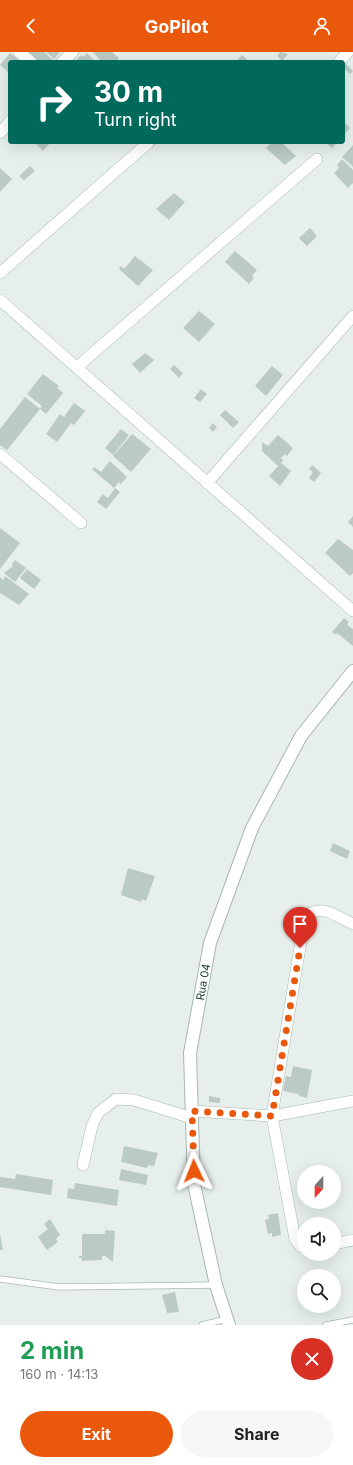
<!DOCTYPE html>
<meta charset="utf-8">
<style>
body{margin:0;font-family:Inter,sans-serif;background:#f6f6f6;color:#222;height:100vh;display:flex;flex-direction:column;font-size:15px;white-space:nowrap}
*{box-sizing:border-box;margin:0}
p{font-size:13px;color:#767676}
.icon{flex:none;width:22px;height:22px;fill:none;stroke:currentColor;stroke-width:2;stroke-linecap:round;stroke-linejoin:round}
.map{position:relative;height:1273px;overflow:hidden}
.drawer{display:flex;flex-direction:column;background:#fff;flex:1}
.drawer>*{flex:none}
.hud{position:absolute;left:8px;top:8px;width:337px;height:84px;border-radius:4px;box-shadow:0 4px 16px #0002;background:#00695c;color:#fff;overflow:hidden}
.needle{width:26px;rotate:201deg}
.tools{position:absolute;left:297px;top:1113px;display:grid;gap:8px}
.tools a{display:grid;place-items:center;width:44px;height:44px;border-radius:50%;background:#fff;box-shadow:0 4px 16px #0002;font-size:20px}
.pin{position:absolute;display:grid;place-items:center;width:34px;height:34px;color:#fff;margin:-41px -17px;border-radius:50% 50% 50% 0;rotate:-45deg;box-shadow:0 0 4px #0007}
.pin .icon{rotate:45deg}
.me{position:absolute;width:44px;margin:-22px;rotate:358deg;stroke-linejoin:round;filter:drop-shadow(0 0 3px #0008)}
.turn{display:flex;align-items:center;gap:14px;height:84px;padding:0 20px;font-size:18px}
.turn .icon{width:52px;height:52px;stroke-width:2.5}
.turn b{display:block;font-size:28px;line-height:34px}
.round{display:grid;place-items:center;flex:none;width:42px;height:42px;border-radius:21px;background:#f6f6f6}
.summary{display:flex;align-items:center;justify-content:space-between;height:68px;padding:0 20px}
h1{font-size:24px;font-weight:700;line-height:30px;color:#1e9e55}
.cta{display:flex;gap:8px;margin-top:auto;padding:8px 20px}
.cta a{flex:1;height:46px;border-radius:24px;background:#ea580c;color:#fff;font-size:16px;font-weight:700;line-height:46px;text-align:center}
.cta a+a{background:#f6f6f6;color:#222}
header{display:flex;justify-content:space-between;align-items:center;height:52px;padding:0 20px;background:#ea580c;color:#fff;font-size:18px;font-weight:700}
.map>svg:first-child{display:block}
.building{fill:#bbcac4}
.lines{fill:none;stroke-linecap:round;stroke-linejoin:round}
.service-casing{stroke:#a8b8b2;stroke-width:7}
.minor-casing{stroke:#a8b8b2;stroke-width:12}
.tertiary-casing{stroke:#a8b8b2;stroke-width:14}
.service{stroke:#fff;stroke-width:5.5}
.minor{stroke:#fff;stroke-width:11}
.tertiary{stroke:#fff;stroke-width:12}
.route{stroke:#ea580c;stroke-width:7;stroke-dasharray:0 12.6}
.labels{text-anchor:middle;stroke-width:3;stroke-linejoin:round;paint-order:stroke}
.street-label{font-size:11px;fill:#24423a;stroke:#f7fbf9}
</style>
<header><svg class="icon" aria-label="back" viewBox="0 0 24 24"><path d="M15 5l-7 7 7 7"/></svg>GoPilot<svg class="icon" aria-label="person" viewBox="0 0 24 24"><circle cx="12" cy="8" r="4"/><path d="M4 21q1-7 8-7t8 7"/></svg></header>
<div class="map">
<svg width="353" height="1273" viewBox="0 0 353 1273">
<rect width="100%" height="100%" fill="#e6efeb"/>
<!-- building -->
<g class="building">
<polygon points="28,0 44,0 54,9 40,10"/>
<polygon points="46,0 60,0 54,7"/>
<polygon points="93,0 112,0 119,6 116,10 102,10"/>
<polygon points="280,0 288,2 282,9 277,4"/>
<polygon points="10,1 21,10 10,10 10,22 0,13"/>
<polygon points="87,1 96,10 74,10 81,3 83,5"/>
<polygon points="242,3 250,10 236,9"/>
<polygon points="346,12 353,19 350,22 343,15"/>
<polygon points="344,70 350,76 343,84 343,71"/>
<polygon points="34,90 51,90 43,99"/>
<polygon points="272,90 281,90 296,104 285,113 266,96"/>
<polygon points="325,90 337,90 332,96"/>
<polygon points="353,93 353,115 342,105"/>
<polygon points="342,107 353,118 353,131 348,136 334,121 339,116 337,113"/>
<polygon points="30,114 35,119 24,128 19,124"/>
<polygon points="0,116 12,127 0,140"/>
<polygon points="174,141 185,150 169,168 156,157"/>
<polygon points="310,176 317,184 307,194 299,186"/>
<polygon points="235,199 257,218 252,224 254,226 249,232 225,210"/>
<polygon points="135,204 153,218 138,234 119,217 121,214 124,217"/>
<polygon points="199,259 215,272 199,290 183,276"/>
<polygon points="145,301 154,308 140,321 132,312"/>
<polygon points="174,313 183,321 179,326 170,317"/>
<polygon points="272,314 283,323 266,344 255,334"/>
<polygon points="43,322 59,334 57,336 63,341 46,362 40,357 42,354 27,342"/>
<polygon points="201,337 207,342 200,350 194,346"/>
<polygon points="25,345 40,357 7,398 0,393 0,377"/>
<polygon points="74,351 85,359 74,373 71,371 57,390 46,382 60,362 64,365"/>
<polygon points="225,358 239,370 233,376 220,363"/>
<polygon points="213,371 217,375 213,380 209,376"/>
<polygon points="121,377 129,383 113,403 105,396"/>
<polygon points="132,382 151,397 131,420 113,404"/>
<polygon points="278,383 293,396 287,404 285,402 281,406 283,408 281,411 291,419 280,434 269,424 278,414 262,399 262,390 268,394"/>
<polygon points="110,409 127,425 121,432 119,430 114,436 92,417 94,415 101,420"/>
<polygon points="312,413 321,421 314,430 309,426 313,420 309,417"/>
<polygon points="115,436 120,440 106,457 97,450 103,442 108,446"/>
<polygon points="353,464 353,475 348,470"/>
<polygon points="0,476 20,491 0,517"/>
<polygon points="338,487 353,498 353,521 350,524 325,501"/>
<polygon points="15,508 26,516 15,530 4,521 13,514 12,512"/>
<polygon points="27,517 41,528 34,537 20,526"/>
<polygon points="5,524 29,542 19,553 0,541 0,525 3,528"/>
<polygon points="344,566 349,570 347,573 353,577 353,594 337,581 336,583 332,580"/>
<polygon points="333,791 350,799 347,807 330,799"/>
<polygon points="128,816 155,824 146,849 142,847 141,850 121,843"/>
<polygon points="293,1014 312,1018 307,1046 299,1044 299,1042 283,1039 286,1024 291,1025"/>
<polygon points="209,1044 220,1046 220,1051 209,1050"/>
<polygon points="124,1094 158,1101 154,1114 148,1113 147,1116 121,1110"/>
<polygon points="121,1117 148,1123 146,1133 119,1128"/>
<polygon points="16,1122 53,1128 51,1143 0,1135 0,1125 15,1127"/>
<polygon points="75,1131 119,1138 117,1154 67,1146 68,1136 74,1137"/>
<polygon points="278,1161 281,1183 272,1185 272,1181 268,1182 265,1168 269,1167 268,1163"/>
<polygon points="50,1167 60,1183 56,1187 58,1190 47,1198 38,1185 48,1177 44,1172"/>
<polygon points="105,1178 115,1179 113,1210 105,1204 102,1204 102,1208 82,1209 82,1206 79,1206 79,1204 82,1204 82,1182 105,1182"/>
<polygon points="0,1181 3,1198 0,1198"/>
<polygon points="175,1240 179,1260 167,1261 162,1243"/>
</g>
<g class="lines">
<!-- service casing -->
<g class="service-casing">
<g id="service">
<polyline points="0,1227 59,1235 216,1233"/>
<polyline points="202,1273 227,1267"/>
<polyline points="326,1273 353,1268"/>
</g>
</g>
<!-- minor casing -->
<g class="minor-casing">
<g id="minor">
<polyline points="19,0 31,10"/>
<polyline points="62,10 73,0"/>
<polyline points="339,10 348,0"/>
<polyline points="0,81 10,69"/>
<polyline points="0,221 149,90"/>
<polyline points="0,248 353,559"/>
<polyline points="77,315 317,107"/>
<polyline points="0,402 81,471"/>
<polyline points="207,431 353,264"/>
<polyline points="192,1059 272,1064 353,1049"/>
<polyline points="83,1113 92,1074 98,1061 116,1047 134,1048 192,1066"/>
<polyline points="334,1192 353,1188"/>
<path d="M 304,1195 L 301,1195 L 295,1187 L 272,1064 L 305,865 C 321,851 336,864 353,872"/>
</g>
</g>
<!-- tertiary casing -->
<g class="tertiary-casing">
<polyline id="tertiary" points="229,1273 216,1233 194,1132 190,1001 210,891 252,776 301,684 353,619"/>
</g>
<!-- service -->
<use href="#service" class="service"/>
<!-- minor -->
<use href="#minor" class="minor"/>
<!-- tertiary -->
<use href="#tertiary" class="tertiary"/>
</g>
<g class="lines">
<!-- route -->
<polyline class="route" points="194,1119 192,1059 272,1064 300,896"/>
</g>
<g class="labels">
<!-- street labels -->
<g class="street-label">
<text transform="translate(203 930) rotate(-80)" y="4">Rua 04</text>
</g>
</g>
</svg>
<div class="tools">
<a><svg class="needle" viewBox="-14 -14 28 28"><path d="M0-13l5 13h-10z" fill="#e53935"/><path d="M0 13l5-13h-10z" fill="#767676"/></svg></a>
<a><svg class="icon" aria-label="sound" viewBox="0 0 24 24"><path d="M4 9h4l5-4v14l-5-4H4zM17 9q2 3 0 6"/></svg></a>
<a><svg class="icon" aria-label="search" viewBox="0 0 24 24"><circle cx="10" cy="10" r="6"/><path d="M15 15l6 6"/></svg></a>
</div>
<div class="pin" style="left:300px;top:896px;background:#d93025"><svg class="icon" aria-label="arrive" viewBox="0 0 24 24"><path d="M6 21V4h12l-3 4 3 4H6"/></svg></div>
<svg class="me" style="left:194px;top:1119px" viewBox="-20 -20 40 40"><path d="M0-17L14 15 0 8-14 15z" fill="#ea580c" stroke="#fff" stroke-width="4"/></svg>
<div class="hud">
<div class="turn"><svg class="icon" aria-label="right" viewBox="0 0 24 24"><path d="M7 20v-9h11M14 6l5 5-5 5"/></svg><div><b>30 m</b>Turn right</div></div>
</div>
</div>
<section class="drawer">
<div class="summary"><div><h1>2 min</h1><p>160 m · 14:13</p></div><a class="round" style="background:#d93025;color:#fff"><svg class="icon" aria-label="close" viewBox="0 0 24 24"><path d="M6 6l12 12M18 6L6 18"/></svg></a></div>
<div class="cta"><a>Exit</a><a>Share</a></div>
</section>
